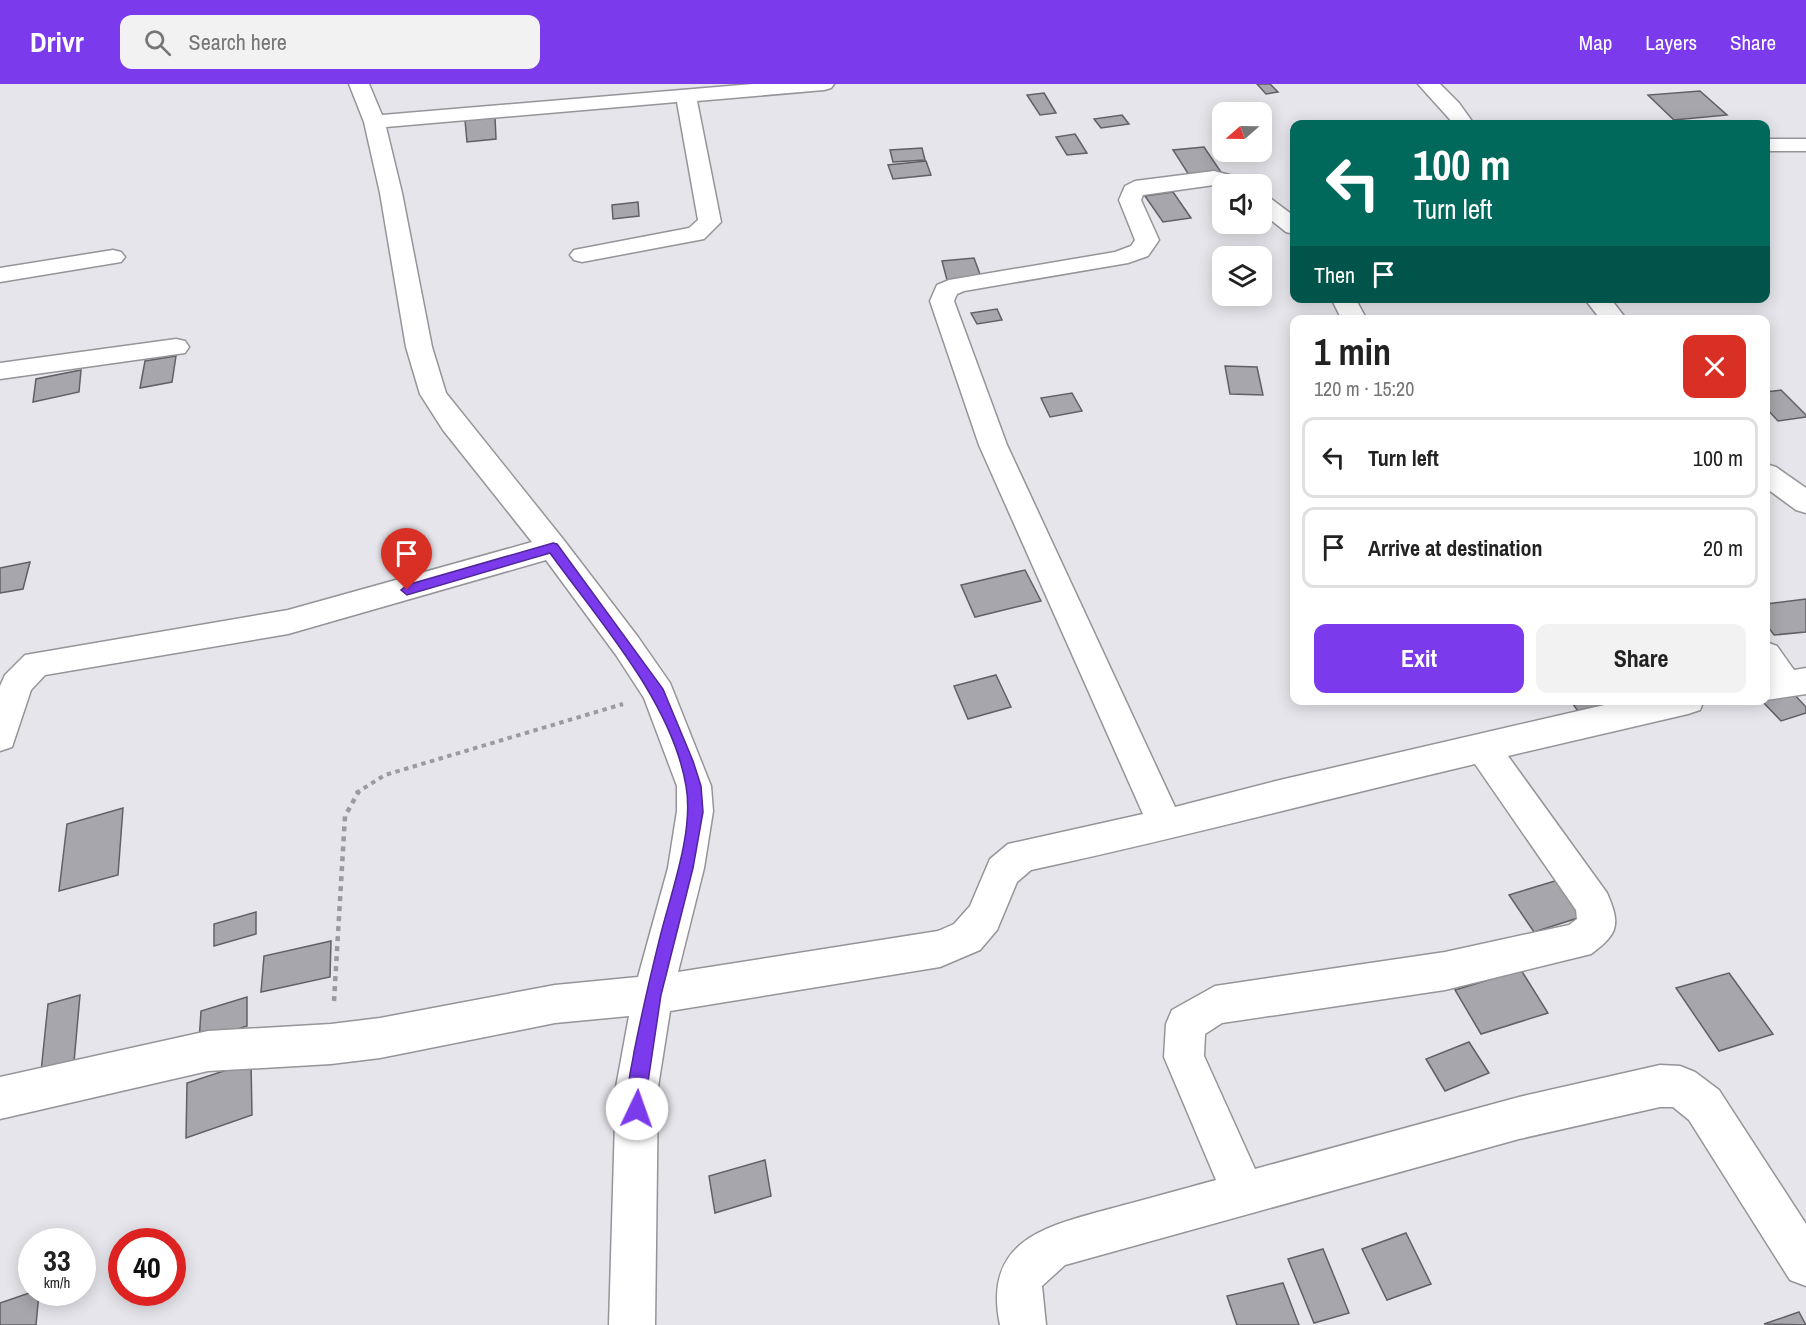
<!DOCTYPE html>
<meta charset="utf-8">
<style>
body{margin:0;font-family:"Archivo Narrow",sans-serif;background:#f2f2f2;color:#222;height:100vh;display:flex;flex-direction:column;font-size:22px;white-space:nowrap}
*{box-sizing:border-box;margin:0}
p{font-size:20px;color:#767676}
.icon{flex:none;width:33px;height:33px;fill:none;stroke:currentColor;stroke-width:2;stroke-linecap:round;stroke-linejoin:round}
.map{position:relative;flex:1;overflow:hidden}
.sheet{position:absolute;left:1290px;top:231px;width:480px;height:390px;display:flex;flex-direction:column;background:#fff;border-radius:12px;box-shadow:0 3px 15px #0003}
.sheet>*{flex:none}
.guide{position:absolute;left:1290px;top:36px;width:480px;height:183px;border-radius:12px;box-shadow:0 3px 15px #0003;background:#00695c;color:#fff;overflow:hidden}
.needle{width:39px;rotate:250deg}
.buttons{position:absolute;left:1212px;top:18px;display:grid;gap:12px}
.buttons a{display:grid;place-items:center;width:60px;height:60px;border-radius:12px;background:#fff;box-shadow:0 3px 15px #0003;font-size:30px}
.speed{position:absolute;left:18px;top:1144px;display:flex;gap:12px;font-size:30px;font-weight:700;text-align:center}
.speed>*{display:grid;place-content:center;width:78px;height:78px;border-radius:50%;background:#fff;box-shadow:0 3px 15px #0003;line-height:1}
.speed small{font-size:15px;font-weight:400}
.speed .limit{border:9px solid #d22;background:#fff;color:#111}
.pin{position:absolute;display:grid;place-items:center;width:51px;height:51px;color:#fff;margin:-62px -26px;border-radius:50% 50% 50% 0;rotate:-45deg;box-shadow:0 0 6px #0007}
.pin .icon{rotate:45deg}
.me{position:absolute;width:66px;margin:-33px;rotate:3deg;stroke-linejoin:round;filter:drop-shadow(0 0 4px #0008)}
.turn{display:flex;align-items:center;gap:21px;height:126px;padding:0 24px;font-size:27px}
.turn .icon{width:78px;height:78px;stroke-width:2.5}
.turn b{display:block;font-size:42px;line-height:51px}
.then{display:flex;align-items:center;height:57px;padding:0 24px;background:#0003;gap:12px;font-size:22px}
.round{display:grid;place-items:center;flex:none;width:63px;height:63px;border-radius:12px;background:#f2f2f2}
.summary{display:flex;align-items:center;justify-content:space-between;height:102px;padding:0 24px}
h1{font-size:36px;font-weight:700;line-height:45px}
.button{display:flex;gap:12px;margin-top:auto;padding:12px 24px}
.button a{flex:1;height:69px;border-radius:12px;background:#7c3aed;color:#fff;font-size:24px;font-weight:700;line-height:69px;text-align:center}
.button a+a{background:#f2f2f2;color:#222}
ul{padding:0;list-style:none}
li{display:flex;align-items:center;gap:18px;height:81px;margin:0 12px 9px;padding:0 12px;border:3px solid #e0e0e0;border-radius:12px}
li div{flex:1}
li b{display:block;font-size:22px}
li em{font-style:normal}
header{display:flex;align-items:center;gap:36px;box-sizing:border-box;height:84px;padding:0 30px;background:#7c3aed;color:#fff}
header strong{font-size:28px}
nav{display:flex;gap:33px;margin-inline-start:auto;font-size:21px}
.search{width:420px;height:54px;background:#f2f2f2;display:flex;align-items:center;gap:15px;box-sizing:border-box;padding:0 21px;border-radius:12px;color:#767676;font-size:22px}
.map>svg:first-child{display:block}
.building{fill:#a6a6ac;stroke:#606065;stroke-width:1.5}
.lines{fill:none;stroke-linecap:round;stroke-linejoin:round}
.minor-casing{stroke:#949499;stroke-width:3}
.path-far1{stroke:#9b9b9f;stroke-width:4;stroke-dasharray:4.5 4.5;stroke-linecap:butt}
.path{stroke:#9b9b9f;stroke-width:4.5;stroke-dasharray:5 5;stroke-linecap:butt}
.minor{fill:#fff;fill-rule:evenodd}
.route{fill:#7c3aed;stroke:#51269a;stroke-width:1.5}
</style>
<header>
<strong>Drivr</strong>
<div class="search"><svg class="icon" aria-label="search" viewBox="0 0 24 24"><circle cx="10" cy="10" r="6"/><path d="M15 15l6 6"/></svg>Search here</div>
<nav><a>Map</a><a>Layers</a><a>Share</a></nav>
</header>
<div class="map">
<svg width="1806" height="1241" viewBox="0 0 1806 1241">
<rect width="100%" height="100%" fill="#e5e5eb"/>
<!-- building -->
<g class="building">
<polygon points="1257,0 1270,0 1278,8 1266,10"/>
<polygon points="1700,7 1727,31 1674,36 1648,11"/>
<polygon points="1044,9 1056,29 1040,31 1027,11"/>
<polygon points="1122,31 1129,40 1101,44 1094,35"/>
<polygon points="495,33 496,55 467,58 465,36"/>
<polygon points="1075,50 1087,69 1067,71 1056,53"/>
<polygon points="1204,63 1221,88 1189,91 1173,66"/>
<polygon points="922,64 925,76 893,78 890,66"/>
<polygon points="926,77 931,91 893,95 888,81"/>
<polygon points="1173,108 1191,134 1163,138 1145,112"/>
<polygon points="638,118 639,132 613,135 612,121"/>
<polygon points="974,174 981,193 947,196 942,177"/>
<polygon points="997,225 1002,236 977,240 971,229"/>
<polygon points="176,272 172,298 140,304 145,277"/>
<polygon points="1225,282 1257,283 1263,311 1230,310"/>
<polygon points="81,286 79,308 33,318 36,295"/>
<polygon points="1781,306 1806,331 1806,333 1778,337 1766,324 1766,308"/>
<polygon points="1072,309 1082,327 1050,333 1041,314"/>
<polygon points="30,478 23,505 0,509 0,484"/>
<polygon points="1025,486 1041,517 975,533 961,501"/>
<polygon points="1806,515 1806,548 1774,551 1766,540 1766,520"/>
<polygon points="996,591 1011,623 968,635 954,602"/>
<polygon points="1791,607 1806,623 1806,629 1781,637 1762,617"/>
<polygon points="1570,616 1620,616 1623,620 1580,630"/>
<polygon points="123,724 118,791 59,807 67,740"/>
<polygon points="1561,795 1587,831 1534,848 1509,811"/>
<polygon points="256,828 256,850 214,862 214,840"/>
<polygon points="331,857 330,893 261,908 264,872"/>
<polygon points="1521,886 1548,929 1481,950 1455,906"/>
<polygon points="1729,889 1773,950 1719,967 1676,904"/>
<polygon points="80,911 74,978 41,988 48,920"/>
<polygon points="247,913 247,942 199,958 201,927"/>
<polygon points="1469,958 1489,989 1445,1007 1426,975"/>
<polygon points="251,978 252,1031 186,1054 187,999"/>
<polygon points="765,1076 771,1112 715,1129 709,1092"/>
<polygon points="1406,1149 1431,1200 1387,1216 1362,1165"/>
<polygon points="1323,1165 1349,1229 1314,1239 1288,1175"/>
<polygon points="1283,1199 1299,1241 1237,1241 1227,1212"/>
<polygon points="32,1208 39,1209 36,1241 0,1241 0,1219"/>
<polygon points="1799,1228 1806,1241 1764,1240"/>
</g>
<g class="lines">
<!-- minor casing -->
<g class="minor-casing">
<g id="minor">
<path d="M 349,0 L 369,0 L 382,31 L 753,0 L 834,0 L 831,4 L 824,6 L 697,17 L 721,138 L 704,155 L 582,178 L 574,176 L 570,171 L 574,166 L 689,144 L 698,136 L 677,18 L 386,43 L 402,109 L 432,263 L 446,309 L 563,455 L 638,553 L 670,599 L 711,702 L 713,727 L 704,784 L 678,888 L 938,847 L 954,840 L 970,822 L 990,775 L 1008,760 L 1143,730 L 979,361 L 930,217 L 937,201 L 949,196 L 1115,168 L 1131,162 L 1135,156 L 1119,116 L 1125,102 L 1135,97 L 1214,87 L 1245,95 L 1248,100 L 1222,100 L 1222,103 L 1214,101 L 1143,111 L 1141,116 L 1159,156 L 1148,172 L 1128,179 L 964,207 L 957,210 L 954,217 L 1007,361 L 1175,723 L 1280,696 L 1626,616 L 1704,616 L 1700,626 L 1688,630 L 1508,672 L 1607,809 C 1621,841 1618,850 1591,870 L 1445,906 L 1222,939 L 1205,950 L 1204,972 L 1255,1085 L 1519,1013 L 1660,981 L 1680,982 L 1695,988 L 1719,1006 L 1806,1140 L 1806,1202 L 1790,1196 L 1689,1036 L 1673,1023 L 1660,1023 L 1519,1055 L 1065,1181 L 1042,1202 L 1046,1241 L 1000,1241 C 982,1155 1047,1142 1113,1124 C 1148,1115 1182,1105 1216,1096 L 1164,973 L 1166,940 L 1172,926 L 1215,902 L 1445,868 L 1569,841 L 1577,835 L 1576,826 L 1475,680 C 1327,715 1179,754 1031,786 L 1017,798 L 997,846 L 980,866 L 940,883 L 670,927 L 658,1003 L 655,1241 L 609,1241 L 616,1003 L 629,932 L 555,939 L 380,974 L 331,980 L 208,987 L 0,1035 L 0,993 L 208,947 L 331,940 L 380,934 L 555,901 L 638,893 L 668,784 L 677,727 L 677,702 L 644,614 L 616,571 L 546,476 L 288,550 L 45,591 L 31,606 L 12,663 L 0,667 L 0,602 L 5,591 L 25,571 L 288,526 L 532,458 L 443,346 L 420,310 L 406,263 L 380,109 L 364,38 Z"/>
<polygon points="1418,0 1440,0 1459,19 1474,40 1454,40"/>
<rect x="1766" y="55" width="40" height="12"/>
<polygon points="1262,112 1270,114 1294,132 1294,150 1286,148 1262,129"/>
<polygon points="113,166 121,168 125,173 121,178 0,198 0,184"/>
<polygon points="1331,214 1355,214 1367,236 1342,236"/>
<polygon points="1584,214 1610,214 1627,236 1601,236"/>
<polygon points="176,255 185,257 189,263 185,269 0,295 0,279"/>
<polygon points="1766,380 1776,383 1806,404 1806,429 1796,426 1766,404"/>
<polygon points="1766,558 1777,562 1794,586 1806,584 1806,610 1766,616"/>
</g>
</g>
<!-- path-far1 -->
<polyline class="path-far1" points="356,709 385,691 623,620"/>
<!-- path -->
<polyline class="path" points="334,917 345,732 359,707"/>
<!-- minor -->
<use href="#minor" class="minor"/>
</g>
<!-- route -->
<path class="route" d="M 553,459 L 557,460 L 663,605 L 693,677 L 701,702 L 703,728 L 693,784 L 661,911 L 643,1031 L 637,1034 L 631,1031 C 623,1012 631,988 634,968 C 642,928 651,889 661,849 C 672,806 694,746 686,702 C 672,618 599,537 550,469 L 407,511 L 401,506 L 407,501 Z"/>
</svg>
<div class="buttons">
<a><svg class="needle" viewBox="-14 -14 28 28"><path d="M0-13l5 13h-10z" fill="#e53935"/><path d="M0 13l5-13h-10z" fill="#767676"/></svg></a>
<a><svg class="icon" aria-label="sound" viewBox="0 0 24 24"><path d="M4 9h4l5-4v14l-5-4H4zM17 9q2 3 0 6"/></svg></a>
<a><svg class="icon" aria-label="layers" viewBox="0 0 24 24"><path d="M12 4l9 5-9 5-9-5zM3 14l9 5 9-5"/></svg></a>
</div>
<div class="speed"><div>33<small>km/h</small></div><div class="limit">40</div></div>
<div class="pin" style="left:407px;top:506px;background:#d93025"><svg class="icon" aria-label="arrive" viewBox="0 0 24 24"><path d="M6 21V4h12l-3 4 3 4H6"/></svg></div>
<svg class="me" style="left:637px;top:1025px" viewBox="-20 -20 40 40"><circle r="19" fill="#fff"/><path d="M0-13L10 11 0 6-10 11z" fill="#7c3aed"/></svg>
<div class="guide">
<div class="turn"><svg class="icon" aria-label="left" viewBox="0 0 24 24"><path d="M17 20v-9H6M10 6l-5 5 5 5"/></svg><div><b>100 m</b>Turn left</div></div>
<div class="then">Then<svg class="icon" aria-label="arrive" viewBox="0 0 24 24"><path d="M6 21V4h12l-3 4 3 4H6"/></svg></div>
</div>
<section class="sheet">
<div class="summary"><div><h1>1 min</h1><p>120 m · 15:20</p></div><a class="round" style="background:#d93025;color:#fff"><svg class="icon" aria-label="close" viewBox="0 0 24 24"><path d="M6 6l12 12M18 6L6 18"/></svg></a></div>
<ul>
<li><svg class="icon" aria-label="left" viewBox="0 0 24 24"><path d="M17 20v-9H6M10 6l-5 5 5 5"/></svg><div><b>Turn left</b></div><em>100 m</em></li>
<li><svg class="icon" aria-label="arrive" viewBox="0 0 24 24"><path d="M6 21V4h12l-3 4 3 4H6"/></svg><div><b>Arrive at destination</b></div><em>20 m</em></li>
</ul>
<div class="button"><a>Exit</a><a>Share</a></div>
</section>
</div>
